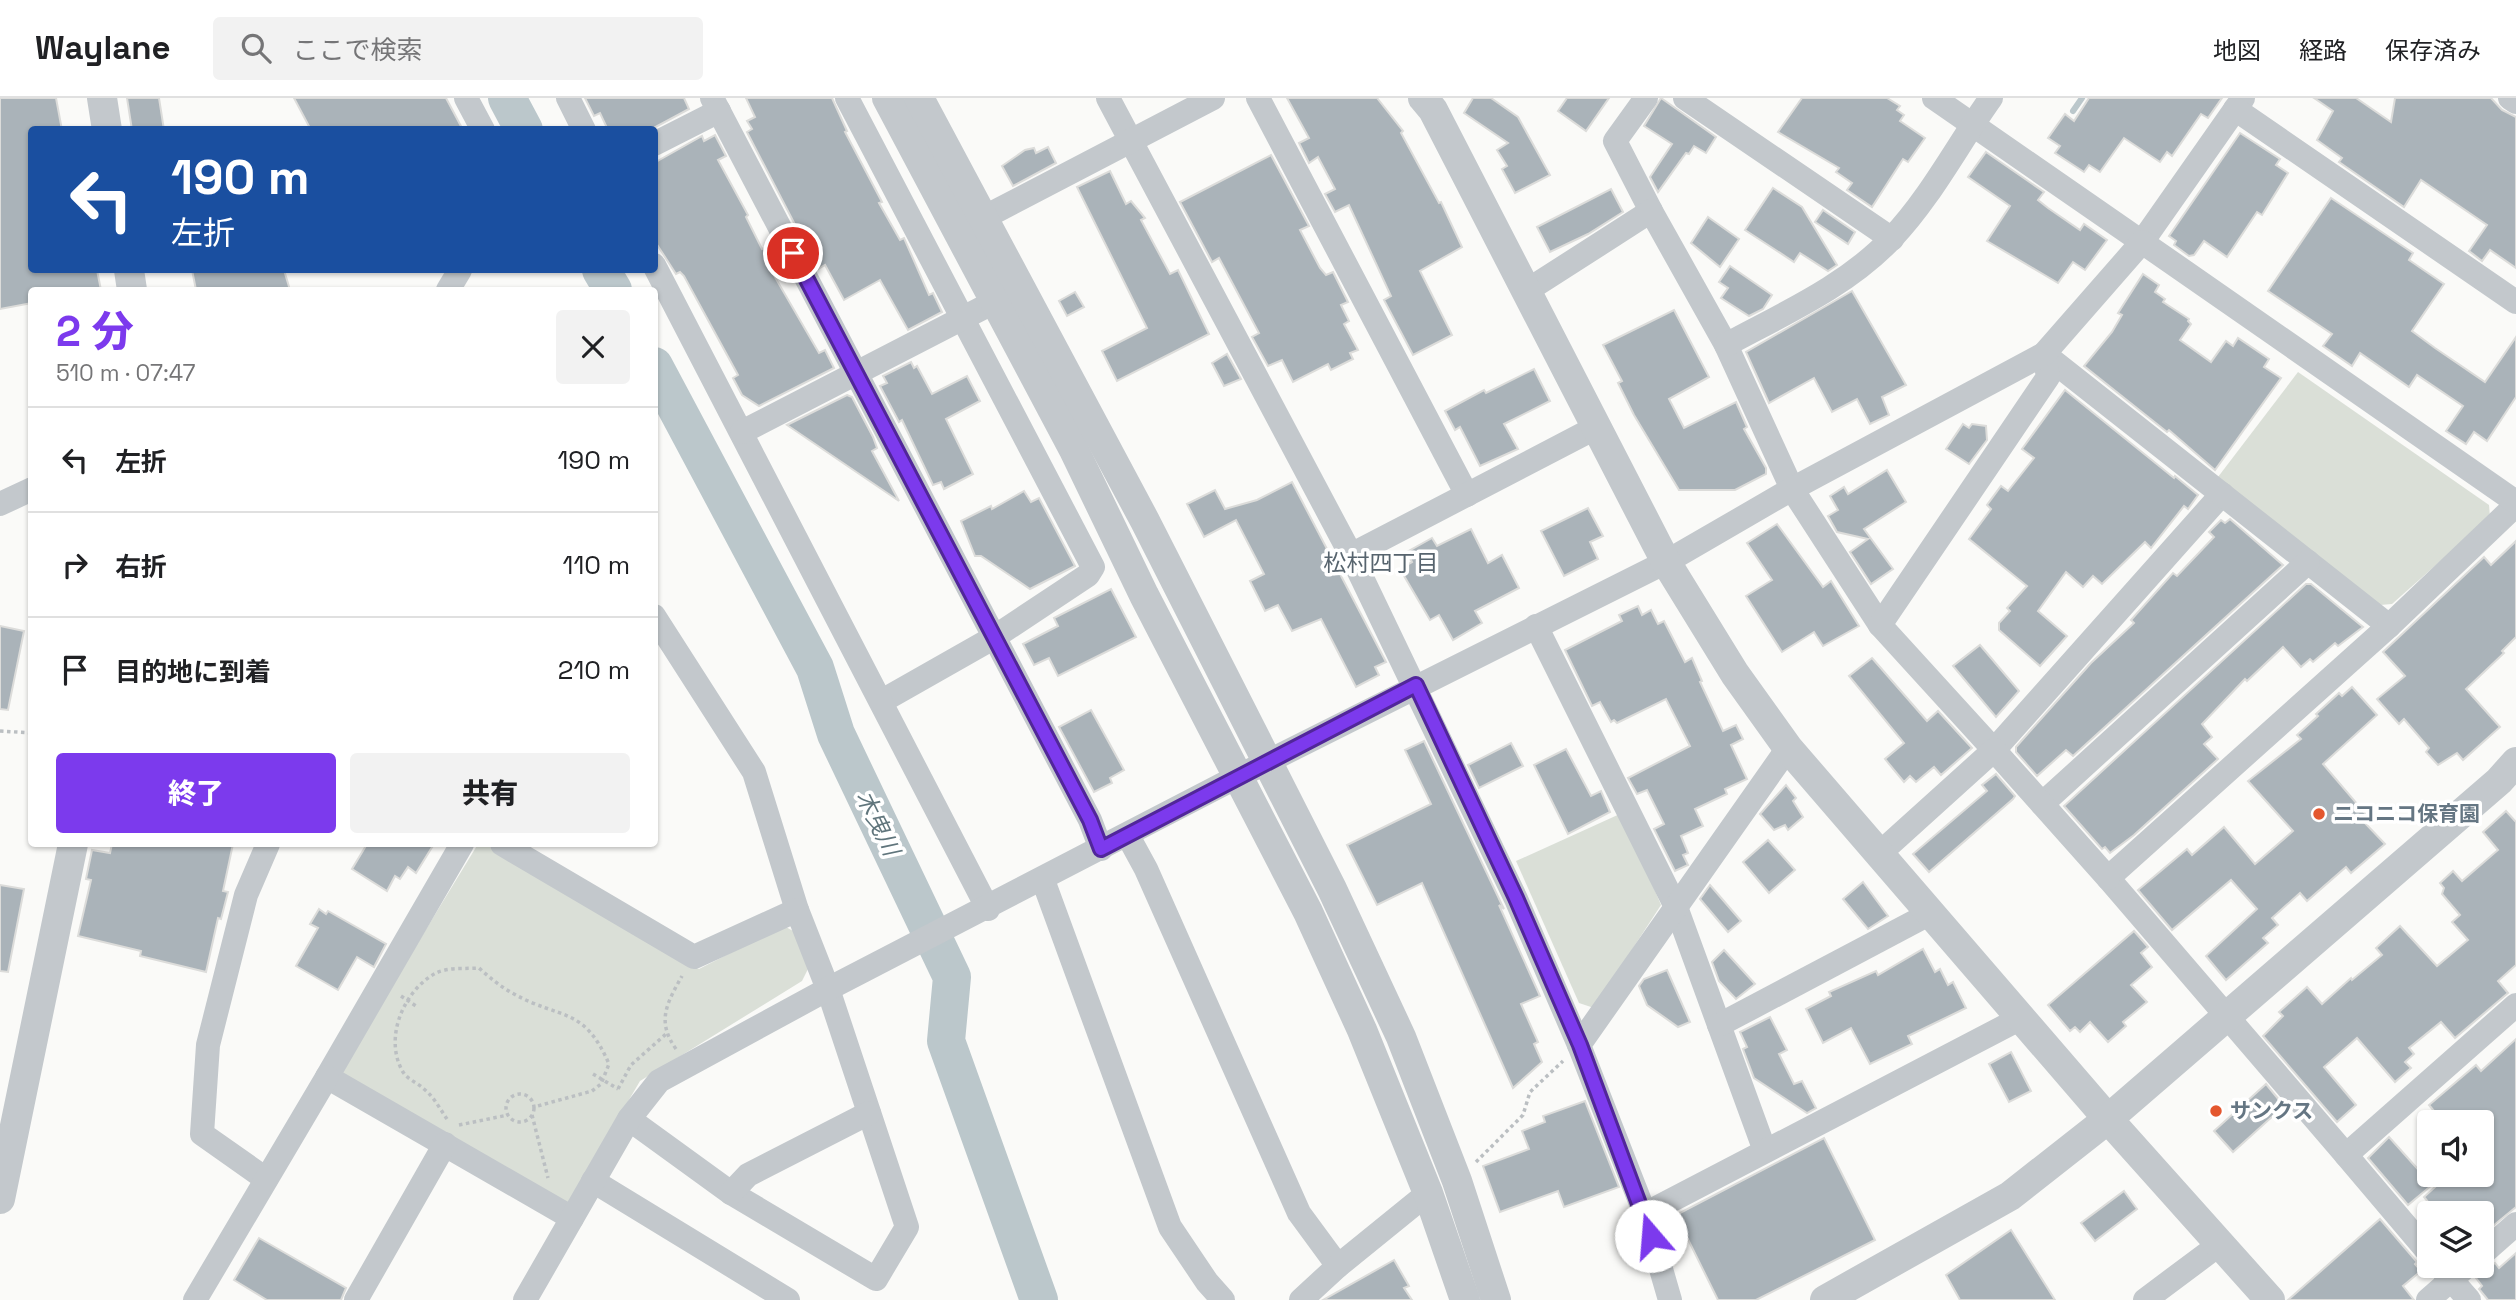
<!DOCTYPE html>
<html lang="ja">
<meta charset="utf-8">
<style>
body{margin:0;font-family:"Space Grotesk","Noto Sans JP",sans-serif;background:#f2f2f2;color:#202124;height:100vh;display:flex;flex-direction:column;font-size:26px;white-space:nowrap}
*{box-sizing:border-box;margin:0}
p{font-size:23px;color:#757577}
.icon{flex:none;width:38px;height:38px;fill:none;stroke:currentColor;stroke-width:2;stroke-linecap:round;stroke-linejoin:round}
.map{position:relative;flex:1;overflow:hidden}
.sheet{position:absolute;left:28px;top:189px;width:630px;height:560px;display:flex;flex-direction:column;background:#fff;border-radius:7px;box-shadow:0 2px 5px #0004}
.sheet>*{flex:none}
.guide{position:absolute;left:28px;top:28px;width:630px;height:147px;border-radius:7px;box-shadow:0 2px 5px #0004;background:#1a4fa0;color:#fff;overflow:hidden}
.tools{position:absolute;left:2417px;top:1012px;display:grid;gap:14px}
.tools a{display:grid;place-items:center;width:77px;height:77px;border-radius:7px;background:#fff;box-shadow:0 2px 5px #0004;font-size:35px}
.pin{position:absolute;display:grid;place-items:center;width:60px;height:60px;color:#fff;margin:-30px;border:4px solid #fff;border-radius:50%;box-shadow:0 2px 7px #0007}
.me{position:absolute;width:77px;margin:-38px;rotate:342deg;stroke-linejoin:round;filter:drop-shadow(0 0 5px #0008)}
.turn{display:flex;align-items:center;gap:24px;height:147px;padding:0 28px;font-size:32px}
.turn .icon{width:91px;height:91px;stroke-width:2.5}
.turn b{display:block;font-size:49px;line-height:60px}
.round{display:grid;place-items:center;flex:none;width:74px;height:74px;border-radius:7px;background:#f2f2f2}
.summary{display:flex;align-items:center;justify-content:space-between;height:119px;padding:0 28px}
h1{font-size:42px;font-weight:800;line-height:52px;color:#7c3aed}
.button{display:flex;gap:14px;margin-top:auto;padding:14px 28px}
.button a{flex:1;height:80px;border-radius:7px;background:#7c3aed;color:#fff;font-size:28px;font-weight:800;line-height:80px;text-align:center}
.button a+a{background:#f2f2f2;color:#202124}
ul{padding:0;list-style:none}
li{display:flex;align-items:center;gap:21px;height:105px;padding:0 28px;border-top:2px solid #e0e0e0}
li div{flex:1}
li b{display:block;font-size:26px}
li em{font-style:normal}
header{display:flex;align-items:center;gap:42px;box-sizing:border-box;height:98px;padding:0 35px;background:#fff;border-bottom:2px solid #e0e0e0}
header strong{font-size:33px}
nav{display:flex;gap:38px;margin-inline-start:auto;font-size:24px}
.search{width:490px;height:63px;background:#f2f2f2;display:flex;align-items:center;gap:18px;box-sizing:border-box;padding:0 24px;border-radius:7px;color:#757577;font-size:26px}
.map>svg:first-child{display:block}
.green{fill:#dadfd7}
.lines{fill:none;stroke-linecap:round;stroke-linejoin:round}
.stream{stroke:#bbc7cb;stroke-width:6}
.river{stroke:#bbc7cb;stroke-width:38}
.building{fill:#aab3b9;stroke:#dcdcda;stroke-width:2}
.path{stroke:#bbbfc2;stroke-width:3.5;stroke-dasharray:3.5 3.5;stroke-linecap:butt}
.minor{stroke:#c3c8cc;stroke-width:24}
.tertiary{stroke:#c3c8cc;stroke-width:30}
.route-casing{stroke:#51269a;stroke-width:18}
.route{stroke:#7c3aed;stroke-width:12}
.poi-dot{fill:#e4572e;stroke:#fff;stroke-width:2.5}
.labels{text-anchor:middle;stroke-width:7;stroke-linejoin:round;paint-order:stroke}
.poi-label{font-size:21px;font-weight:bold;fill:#657683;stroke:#fff;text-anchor:start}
.neighbourhood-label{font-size:23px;fill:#57646e;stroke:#fff}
.water-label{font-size:23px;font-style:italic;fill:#60757c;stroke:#fff}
</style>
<header>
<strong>Waylane</strong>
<div class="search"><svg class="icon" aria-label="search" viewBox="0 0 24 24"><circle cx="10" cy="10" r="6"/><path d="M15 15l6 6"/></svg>ここで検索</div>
<nav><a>地図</a><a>経路</a><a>保存済み</a></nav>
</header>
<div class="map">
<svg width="2516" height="1202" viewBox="0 0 2516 1202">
<rect width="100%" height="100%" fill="#fafaf8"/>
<!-- green -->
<g class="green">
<polygon points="2298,274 2489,407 2490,419 2392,506 2380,507 2218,379"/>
<polygon points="1622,715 1661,807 1594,910 1579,905 1516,763"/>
<polygon points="478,746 485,746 683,865 699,871 784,828 795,834 810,867 802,883 640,983 567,1108 339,974"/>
</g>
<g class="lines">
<!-- stream -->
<polyline class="stream" points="2073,13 2082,0"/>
<!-- river -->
<g class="river">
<polyline points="507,0 524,32"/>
<polyline points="601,172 613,192"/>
<polyline points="654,268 815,570 836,636 952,879 946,943 1039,1202"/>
</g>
</g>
<!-- building -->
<g class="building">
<polygon points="0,0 56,0 62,32 32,32 32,172 97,172 101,192 32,192 32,205 0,211"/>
<polygon points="127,0 159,0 164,32 132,32"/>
<polygon points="294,0 446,0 463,32 311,32"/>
<polygon points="585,0 684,0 689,11 650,32 608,32 600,15 594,18"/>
<polygon points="746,0 832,0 847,33 845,34 882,104 879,105 900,142 904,140 929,197 933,195 942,214 908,232 880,182 844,202 825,167 818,171 747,34 752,31 747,23 755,19"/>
<polygon points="1287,0 1377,0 1403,33 1401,35 1439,105 1441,104 1462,149 1420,173 1452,237 1413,257 1384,202 1391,198 1349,107 1335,114 1325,96 1335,91 1318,59 1309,65 1299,45 1309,40"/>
<polygon points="1473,0 1491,0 1518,19 1550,77 1515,95 1502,71 1507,68 1497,52 1508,45 1464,15"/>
<polygon points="1567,0 1609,0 1586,33 1558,13"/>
<polygon points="1661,0 1716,39 1706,55 1694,48 1689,56 1686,55 1658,94 1650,79 1672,46 1644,28"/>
<polygon points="1802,0 1887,0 1900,8 1897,12 1904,17 1900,23 1925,40 1908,64 1903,61 1872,109 1847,92 1852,85 1836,74 1839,70 1778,34"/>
<polygon points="2089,0 2222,0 2208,20 2201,16 2172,58 2167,54 2160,64 2124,40 2100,74 2089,67 2084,74 2055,55 2060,48 2048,40 2065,16 2074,23"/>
<polygon points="2314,0 2356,0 2391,24 2395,0 2491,0 2502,12 2516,19 2516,170 2490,152 2482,163 2469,153 2487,127 2421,82 2404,109 2339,64 2342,60 2317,42 2333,13"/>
<polygon points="2240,35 2280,61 2276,67 2288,75 2262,117 2257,114 2227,159 2204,143 2194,157 2189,158 2174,147 2176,143 2169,138"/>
<polygon points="715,37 726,58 718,62 748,117 746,119 762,151 769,148 780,170 772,174 819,255 825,252 834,270 759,308 742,297 733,280 738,277 684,178 680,174 676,176 654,142 654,65 702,38 704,43"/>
<polygon points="1048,49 1056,65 1013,88 1002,68 1025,52 1034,50 1036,55"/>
<polygon points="1986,54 2044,94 2038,102 2048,110 2080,132 2084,126 2107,142 2085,172 2073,164 2058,185 1987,143 2010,108 1968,79"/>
<polygon points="1271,57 1309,128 1300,132 1320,170 1326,177 1333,174 1348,204 1341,207 1349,223 1344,226 1358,252 1350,255 1353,261 1331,272 1328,266 1293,284 1282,262 1268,268 1252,239 1259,235 1219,160 1212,164 1180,104"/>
<polygon points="1110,73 1126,106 1131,103 1145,120 1141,122 1170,176 1178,172 1209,236 1117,283 1102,253 1147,230 1077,89"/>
<polygon points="1773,90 1802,109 1837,167 1828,173 1800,155 1794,164 1745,132"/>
<polygon points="1611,91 1623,114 1588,136 1550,154 1537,129"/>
<polygon points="2331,100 2413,155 2409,162 2444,186 2412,233 2435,250 2485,284 2516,239 2516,299 2487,343 2474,334 2466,346 2446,333 2463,308 2417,277 2409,289 2360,255 2352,268 2323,248 2332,236 2268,193"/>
<polygon points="1823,112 1855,134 1848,146 1815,124"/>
<polygon points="1708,119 1739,141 1720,169 1691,145"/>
<polygon points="1730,168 1772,197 1763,211 1749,218 1721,200 1728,190 1719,184"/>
<polygon points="192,172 284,172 290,192 196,192"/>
<polygon points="2143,176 2159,187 2155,194 2165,201 2163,204 2189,221 2188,223 2191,226 2180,242 2211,264 2226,243 2233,248 2238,240 2269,261 2264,269 2281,280 2215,372 2169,332 2167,334 2084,268 2112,234 2122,217 2118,215"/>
<polygon points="1852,193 1906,287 1882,299 1889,317 1870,326 1857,301 1832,314 1814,280 1769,305 1746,254"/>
<polygon points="1075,194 1084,209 1067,218 1059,203"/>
<polygon points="1674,212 1709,279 1669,301 1684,330 1736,304 1747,329 1744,331 1766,370 1766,376 1735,392 1679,392 1634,317 1618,285 1622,283 1603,247"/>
<polygon points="1227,256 1241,281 1224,288 1212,265"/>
<polygon points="911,264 914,270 917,268 932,296 967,278 980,303 946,321 973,376 944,391 941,384 933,387 902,322 899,324 880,288 887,285 883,278"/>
<polygon points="1534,271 1550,303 1504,326 1518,351 1480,368 1460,329 1455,332 1445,313 1484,292 1486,295"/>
<polygon points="2065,292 2174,380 2175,378 2198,397 2188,411 2184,408 2151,450 2145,444 2102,486 2093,478 2083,489 2066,474 2038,513 2067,538 2040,568 1999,532 1999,525 2010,513 2007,510 2027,488 1969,441 1991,411 1987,407 2001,388 2008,393 2034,360 2022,351"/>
<polygon points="847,297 852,299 873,339 877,350 872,353 899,403 787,327"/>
<polygon points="1963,326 1969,330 1972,326 1986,328 1987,342 1969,366 1946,351"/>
<polygon points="1887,372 1906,404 1864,431 1893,471 1871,486 1850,454 1868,441 1837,434 1828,418 1838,412 1830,398 1844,389 1848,396"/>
<polygon points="1292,384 1386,564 1375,569 1379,577 1356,589 1321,521 1292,533 1278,507 1265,513 1250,483 1264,476 1236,422 1204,439 1187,406 1215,392 1225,411 1257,402"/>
<polygon points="1024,393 1031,404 1039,400 1075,468 1030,491 981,458 975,458 961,423 991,408 992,411"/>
<polygon points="1588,410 1603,438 1590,444 1598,461 1564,478 1541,433"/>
<polygon points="2230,421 2283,467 2073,658 2066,652 2037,678 2016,654 2016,649 2091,565 2134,525 2131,522 2173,475 2177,478 2214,439 2209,434 2221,422 2225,425"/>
<polygon points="1777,426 1823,489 1831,483 1859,528 1823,548 1814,534 1782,554 1746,498 1772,482 1747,445"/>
<polygon points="1471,431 1488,465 1502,457 1519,490 1475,513 1482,525 1453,542 1439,517 1430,522 1400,471 1412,464 1407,454 1432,440 1437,448"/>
<polygon points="2516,443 2516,539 2502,553 2504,555 2466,591 2500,629 2463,662 2457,655 2438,667 2426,654 2429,650 2404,621 2399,626 2377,601 2405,578 2383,554 2484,459 2491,467"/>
<polygon points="2306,486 2311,486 2363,529 2338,548 2335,545 2313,564 2310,561 2301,569 2283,549 2247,583 2245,581 2202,626 2212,639 2204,646 2218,661 2134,737 2110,755 2105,749 2102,751 2064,708"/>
<polygon points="1111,491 1136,539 1058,578 1049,560 1034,567 1023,546 1058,528 1054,520"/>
<polygon points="1638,508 1642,517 1651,512 1658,526 1664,523 1685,564 1692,560 1702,583 1700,584 1723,633 1736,627 1743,641 1731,647 1747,681 1725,691 1727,696 1695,711 1703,728 1681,738 1688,755 1683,757 1688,767 1675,773 1654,731 1664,726 1647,692 1637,696 1628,680 1690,648 1666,601 1617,625 1614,622 1611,624 1600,604 1592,608 1565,552 1622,523 1619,517"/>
<polygon points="0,528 24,533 8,612 0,611"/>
<polygon points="1980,547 2019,593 1996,619 1953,568"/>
<polygon points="1872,560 1927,623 1938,613 1972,650 1941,677 1934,669 1916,684 1910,678 1904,684 1885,661 1904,645 1849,578"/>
<polygon points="2352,589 2377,617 2323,666 2370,721 2365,725 2385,746 2351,775 2346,769 2307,803 2300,795 2272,820 2278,827 2263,840 2268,845 2226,882 2206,858 2257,811 2231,782 2172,832 2138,792 2187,751 2192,757 2224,729 2255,766 2293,733 2248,683 2301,641 2297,637 2318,618 2316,616 2339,595 2342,598"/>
<polygon points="1091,612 1124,672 1110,680 1112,685 1094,694 1059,629"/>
<polygon points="1424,643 1502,807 1504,811 1499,807 1540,898 1521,906 1538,944 1534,946 1542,964 1513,990 1422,785 1377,807 1347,747 1431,706 1405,652"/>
<polygon points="1511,645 1523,668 1479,690 1468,667"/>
<polygon points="1566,651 1591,698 1601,693 1610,714 1568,736 1534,667"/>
<polygon points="1996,676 2015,698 2013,701 1929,774 1913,756 1987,693 1982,687"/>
<polygon points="1786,687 1796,700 1793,703 1803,719 1788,732 1785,727 1774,732 1760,716"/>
<polygon points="2506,713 2516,724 2516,867 2498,883 2508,895 2455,940 2441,924 2409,950 2414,956 2405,964 2411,970 2395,984 2357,940 2324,969 2356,1007 2337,1024 2263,938 2283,918 2279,914 2307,889 2322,906 2351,880 2352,882 2382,857 2376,850 2400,828 2437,868 2468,842 2452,824 2460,817 2442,796 2444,790 2440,785 2453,773 2462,783 2498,752 2483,734"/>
<polygon points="1768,742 1795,772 1769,795 1743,764"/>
<polygon points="112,746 233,746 223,793 228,794 221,821 218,820 206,874 140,858 141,853 78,838 91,782 86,781 92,752 110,755"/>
<polygon points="367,746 434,746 416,775 408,769 400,781 395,778 387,793 352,771"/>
<polygon points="1863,784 1888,818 1868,831 1843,801"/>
<polygon points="0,787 24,791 8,874 0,873"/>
<polygon points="1710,787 1741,823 1728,834 1700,801"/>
<polygon points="319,811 326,816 328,813 386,846 374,869 357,859 338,892 296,868 318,830 310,826"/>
<polygon points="2134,833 2148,849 2141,855 2152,869 2131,887 2147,904 2123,924 2126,928 2108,944 2090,924 2080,934 2075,929 2070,933 2048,907"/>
<polygon points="1923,851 1935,874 1940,871 1948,887 1953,884 1966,910 1908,938 1912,946 1870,966 1851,930 1823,945 1806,911 1831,898 1829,894 1876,873 1878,877"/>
<polygon points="1724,852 1755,886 1736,901 1719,883 1712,864"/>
<polygon points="1667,872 1690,924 1678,929 1647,907 1639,888 1644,881"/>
<polygon points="1770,919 1787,952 1779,956 1794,986 1802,983 1816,1010 1807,1015 1754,980 1743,951 1747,949 1740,934"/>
<polygon points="2516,941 2516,1109 2482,1137 2482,1115 2437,1115 2424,1099 2447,1078 2454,1086 2466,1076 2482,1076 2482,1024 2443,1024 2429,1007 2476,967 2481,973"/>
<polygon points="2011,954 2031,993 2009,1004 1989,966"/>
<polygon points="2266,986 2284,1008 2233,1054 2214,1033"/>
<polygon points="1585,1003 1619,1089 1564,1109 1558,1093 1500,1114 1483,1068 1529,1051 1522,1033 1545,1024 1543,1018"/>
<polygon points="2389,1039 2432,1087 2408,1107 2368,1060"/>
<polygon points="1824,1040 1875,1142 1756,1202 1718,1202 1676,1117"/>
<polygon points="2124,1093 2137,1111 2095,1143 2081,1125"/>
<polygon points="2380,1121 2417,1164 2415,1166 2421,1173 2403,1188 2414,1202 2288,1202"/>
<polygon points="2011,1132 2055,1202 1960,1202 1946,1177"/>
<polygon points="259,1140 346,1190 341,1202 267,1202 234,1182"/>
<polygon points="2516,1155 2516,1202 2488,1202 2479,1191 2482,1188 2476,1180 2482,1171 2495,1165 2499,1170"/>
<polygon points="1394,1162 1409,1188 1404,1190 1412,1202 1323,1202"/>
</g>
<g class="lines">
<!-- path -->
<g class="path">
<polyline points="0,633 32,635"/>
<polyline points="401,898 416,908"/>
<path d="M 676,951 C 656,923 667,905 682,878"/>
<polyline points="593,976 618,991"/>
<polyline points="618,991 631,967 666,936"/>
<circle cx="520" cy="1010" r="14"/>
<polyline points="532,1017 548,1080"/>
<path d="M 447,1021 C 440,1011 434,999 424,991 C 418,985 408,982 403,974 C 383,940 404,892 436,875 C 448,869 466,871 479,870 C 490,880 501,889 514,896 C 561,922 584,908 609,966 L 601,986 L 592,993 L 534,1009"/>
<polyline points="459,1027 508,1017"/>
<polyline points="1476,1064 1523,1017 1530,994 1563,963"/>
</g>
<!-- minor -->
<g class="minor">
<polyline points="466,0 483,32"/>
<polyline points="568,0 584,32"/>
<polyline points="712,0 1090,722 1101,751"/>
<polyline points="847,0 1093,469 1088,477 993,540 882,603"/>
<polyline points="1108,0 1351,457 1516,801 1579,947"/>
<polyline points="1258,0 1467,397"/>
<polyline points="1646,0 1615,43 1651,113"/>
<polyline points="1685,0 1892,141"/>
<polyline points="1934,0 2142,144 2243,0"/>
<polyline points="2510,0 2516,4"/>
<polyline points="2235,11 2516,204"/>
<polyline points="654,46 719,13"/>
<polyline points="981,121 1213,0"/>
<polyline points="654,167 988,811"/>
<polyline points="448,192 460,172"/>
<polyline points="1528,192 1651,113 1726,247 1792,391 1880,527 1994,652 2222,396"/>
<path d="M 1726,247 C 1783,216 1847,188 1892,140 C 1931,99 1958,46 1991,0"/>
<polyline points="2044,256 2389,528 2108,780 2346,1057 2516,907"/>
<polyline points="742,334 996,203"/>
<polyline points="0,406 32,391"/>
<polyline points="1351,457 1595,330"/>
<polyline points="654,518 754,674 797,812"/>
<polyline points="1880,527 2048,279 2044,256"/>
<polyline points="1536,528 1676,809 1765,1053"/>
<polyline points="2389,528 2516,407"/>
<polyline points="2042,706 2308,464"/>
<polyline points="1128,738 1146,771 1299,1115 1338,1168"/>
<polyline points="462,746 327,979 572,1120"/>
<polyline points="502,746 694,859 797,812 828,891 907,1129 876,1181 731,1095 629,1021"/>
<polyline points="1880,755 1994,652 2108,780"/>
<polyline points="1043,782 1170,1129 1207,1184 1223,1202"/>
<polyline points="1719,927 1931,815"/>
<polyline points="2346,1057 2429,1155"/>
<polyline points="266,1081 202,1036 208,947 246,797 268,746"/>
<polyline points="593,1083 788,1202"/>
<polyline points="731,1095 748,1077 869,1015"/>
<polyline points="1645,1116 2021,920"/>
<polyline points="2482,1156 2516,1126"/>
<polyline points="2442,1171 2469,1202"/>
<polyline points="195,1202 327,979"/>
<polyline points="356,1202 445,1046"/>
<polyline points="525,1202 629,1021 659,983 828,891 1237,679 1666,464 1792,391 2044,256 2142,144 2516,404"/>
<polyline points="1301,1202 1338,1168 1428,1095"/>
<polyline points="1670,1202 1645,1116 1579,947 1788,650"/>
<polyline points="2145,1202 2220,1146"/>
<polyline points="2428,1202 2468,1167"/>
</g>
<!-- tertiary -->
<g class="tertiary">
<polyline points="102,0 107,32"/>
<polyline points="887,0 1074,352 1144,497 1308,814 1362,932 1428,1095 1465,1202"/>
<polyline points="919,0 1145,423 1332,791 1401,939 1457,1083 1496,1202"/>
<polyline points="1423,0 1433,12 1666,464 1735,576 1788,650 2108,1021 2270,1202"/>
<polyline points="129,172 132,192"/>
<polyline points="0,1101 73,746"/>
<polyline points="1825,1202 2010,1098 2108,1021 2499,683 2516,664"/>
</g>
</g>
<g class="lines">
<!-- route casing -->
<g class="route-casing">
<polyline id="route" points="793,155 1090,722 1101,751 1416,587 1516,800 1580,947 1651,1138"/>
</g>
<!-- route -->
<use href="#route" class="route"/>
</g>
<!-- markers -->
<g class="poi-dot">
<circle cx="2319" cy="716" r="7"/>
<circle cx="2216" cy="1013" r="7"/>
</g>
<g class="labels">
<!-- poi labels -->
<g class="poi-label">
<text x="2333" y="723">ニコニコ保育園</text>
<text x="2230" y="1020">サンクス</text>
</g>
<!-- neighbourhood labels -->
<g class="neighbourhood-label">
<text x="1381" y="473">松村四丁目</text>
</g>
<!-- water labels -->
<g class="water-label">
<text transform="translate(878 725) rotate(64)" y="8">木曳川</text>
</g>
</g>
</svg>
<div class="tools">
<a><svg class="icon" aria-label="sound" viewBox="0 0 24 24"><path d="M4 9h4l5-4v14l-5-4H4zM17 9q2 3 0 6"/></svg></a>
<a><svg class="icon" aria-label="layers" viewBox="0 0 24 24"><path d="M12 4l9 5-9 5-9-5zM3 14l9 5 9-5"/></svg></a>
</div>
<div class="pin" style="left:793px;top:155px;background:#d93025"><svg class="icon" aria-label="arrive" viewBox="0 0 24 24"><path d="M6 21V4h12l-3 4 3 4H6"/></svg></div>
<svg class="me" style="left:1651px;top:1138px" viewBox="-20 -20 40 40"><circle r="19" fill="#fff"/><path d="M0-13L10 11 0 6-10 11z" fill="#7c3aed"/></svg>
<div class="guide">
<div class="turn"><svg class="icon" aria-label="left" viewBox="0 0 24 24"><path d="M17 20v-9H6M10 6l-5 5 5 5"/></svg><div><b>190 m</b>左折</div></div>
</div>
<section class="sheet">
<div class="summary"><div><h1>2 分</h1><p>510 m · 07:47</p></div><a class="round"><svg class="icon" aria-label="close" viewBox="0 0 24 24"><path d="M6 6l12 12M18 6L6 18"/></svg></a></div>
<ul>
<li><svg class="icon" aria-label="left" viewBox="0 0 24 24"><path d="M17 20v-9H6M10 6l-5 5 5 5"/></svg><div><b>左折</b></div><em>190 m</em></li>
<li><svg class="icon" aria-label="right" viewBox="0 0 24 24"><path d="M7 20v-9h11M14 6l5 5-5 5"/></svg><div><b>右折</b></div><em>110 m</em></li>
<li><svg class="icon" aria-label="arrive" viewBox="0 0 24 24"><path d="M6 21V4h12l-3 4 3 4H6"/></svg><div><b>目的地に到着</b></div><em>210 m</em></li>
</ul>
<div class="button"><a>終了</a><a>共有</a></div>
</section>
</div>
